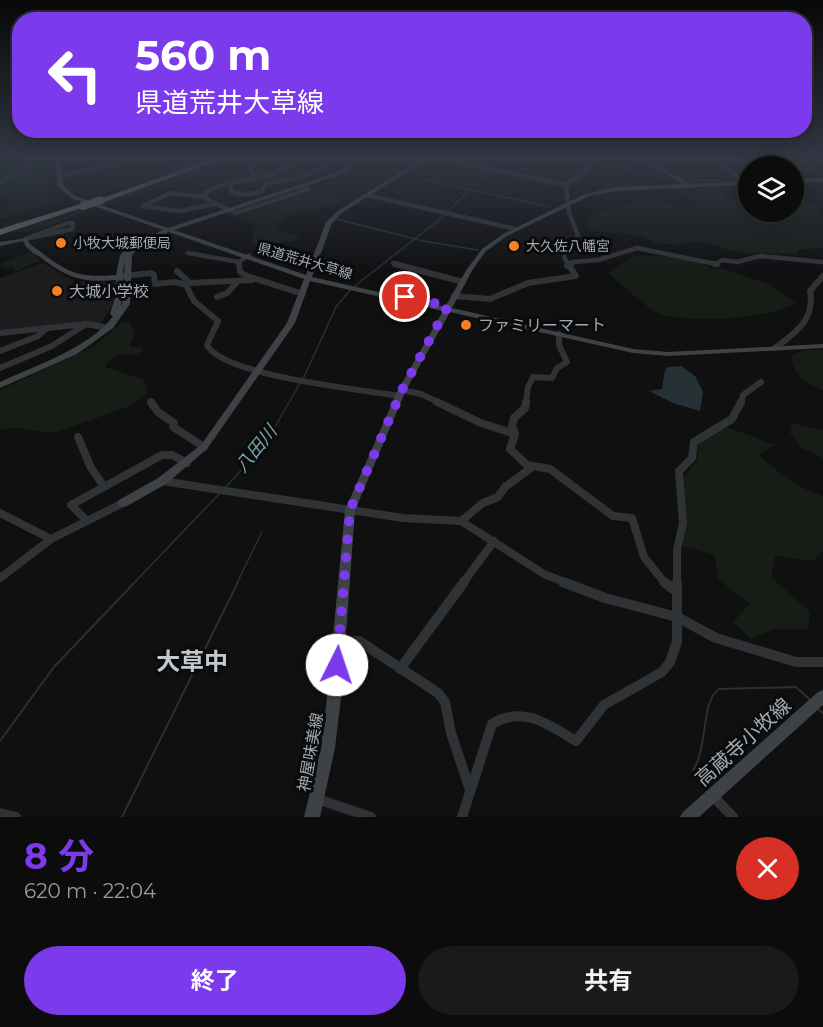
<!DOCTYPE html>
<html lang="ja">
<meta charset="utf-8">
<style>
body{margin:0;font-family:Montserrat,"Noto Sans JP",sans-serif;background:#1a1a1b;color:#f1f3f6;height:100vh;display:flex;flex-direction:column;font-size:22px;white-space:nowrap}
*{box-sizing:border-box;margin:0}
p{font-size:20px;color:#9a9b9d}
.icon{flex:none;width:33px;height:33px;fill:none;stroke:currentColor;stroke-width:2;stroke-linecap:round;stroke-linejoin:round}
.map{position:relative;height:817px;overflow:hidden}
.drawer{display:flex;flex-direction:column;background:#0c0c0d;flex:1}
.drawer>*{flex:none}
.guide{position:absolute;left:12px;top:12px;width:800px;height:126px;border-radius:24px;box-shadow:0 3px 15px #0003,0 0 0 2px #2c2c2e;background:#7c3aed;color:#fff;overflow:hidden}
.controls{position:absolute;left:738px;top:156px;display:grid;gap:12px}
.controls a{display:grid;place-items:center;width:66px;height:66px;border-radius:50%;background:#0c0c0d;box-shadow:0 3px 15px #0003,0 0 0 2px #2c2c2e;font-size:30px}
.pin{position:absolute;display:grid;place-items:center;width:51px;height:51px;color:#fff;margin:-26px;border:3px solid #fff;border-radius:50%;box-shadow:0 2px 6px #0007}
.me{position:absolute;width:66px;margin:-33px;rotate:4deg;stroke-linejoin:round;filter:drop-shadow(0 0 4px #0008)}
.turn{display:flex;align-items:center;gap:21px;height:126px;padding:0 24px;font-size:27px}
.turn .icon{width:78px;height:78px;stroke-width:2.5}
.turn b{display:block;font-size:42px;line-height:51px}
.round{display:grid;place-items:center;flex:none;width:63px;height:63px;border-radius:32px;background:#1a1a1b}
.headline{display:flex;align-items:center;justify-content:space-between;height:102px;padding:0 24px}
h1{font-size:36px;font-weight:700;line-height:45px;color:#7c3aed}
.cta{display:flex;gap:12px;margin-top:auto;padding:12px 24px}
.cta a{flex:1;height:69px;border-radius:36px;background:#7c3aed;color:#fff;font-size:24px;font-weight:700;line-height:69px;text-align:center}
.cta a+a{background:#1a1a1b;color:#f1f3f6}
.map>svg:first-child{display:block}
.built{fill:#1c1c1e}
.green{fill:#161c16}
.water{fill:#263135}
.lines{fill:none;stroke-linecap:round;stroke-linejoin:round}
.stream-far1{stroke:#263135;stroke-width:1.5}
.stream{stroke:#263135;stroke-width:2}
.street-far3{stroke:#303336;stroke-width:4.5}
.street-far2{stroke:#303336;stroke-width:6}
.street-far1{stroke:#303336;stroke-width:8}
.street{stroke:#303336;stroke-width:10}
.secondary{fill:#3e4246;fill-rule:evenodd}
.highway{fill:#5c6267;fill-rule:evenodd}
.street-bridge{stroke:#303336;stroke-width:4.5}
.highway-bridge{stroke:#5c6267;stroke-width:8}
.route{stroke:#7c3aed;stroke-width:10;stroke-dasharray:0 18}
.poi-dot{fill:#f87f21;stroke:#0b0b0c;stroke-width:2}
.labels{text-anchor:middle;stroke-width:6;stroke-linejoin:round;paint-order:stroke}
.far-poi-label{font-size:14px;fill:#a0aab3;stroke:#0b0b0c;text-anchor:start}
.far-street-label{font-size:14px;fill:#a0aab3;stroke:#0b0b0c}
.poi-label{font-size:16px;fill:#a0aab3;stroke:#0b0b0c;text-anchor:start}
.street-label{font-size:16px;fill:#a0aab3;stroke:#0b0b0c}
.water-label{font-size:18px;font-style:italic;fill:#75a2b0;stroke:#0b0b0c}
.near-street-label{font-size:20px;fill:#a0aab3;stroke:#0b0b0c}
.near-quarter-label{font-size:24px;font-weight:bold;fill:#c1c8ce;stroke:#0b0b0c}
</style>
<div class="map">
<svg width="823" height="817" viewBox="0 0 823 817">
<rect width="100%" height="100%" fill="#101011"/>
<!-- built -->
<polygon class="built" points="43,263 74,281 116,282 112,307 100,324 0,331 0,278"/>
<!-- green -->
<g class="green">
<polygon points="0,158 47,158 46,191 60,202 0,219 0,207 14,202 0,196"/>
<polygon points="192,160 194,163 5,226 3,225 89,198 85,195"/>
<path d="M 207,168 L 214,168 L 222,173 C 211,178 202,174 191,177 L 85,212 L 38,231 L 13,233 L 10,230 Z"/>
<path d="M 712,187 L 735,200 L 748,198 L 748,212 L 794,212 L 794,197 L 815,204 L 823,217 L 823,248 L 797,250 L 798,254 L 743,253 L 697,241 L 678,245 L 654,243 L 640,235 L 590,231 L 586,224 C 602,207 634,200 657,202 C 670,203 682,208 695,207 L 697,203 L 673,190 Z"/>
<path d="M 325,192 L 341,196 L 343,203 L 285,215 L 287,220 L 276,224 L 283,232 L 301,236 L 294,241 C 279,240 265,249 251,243 L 256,225 L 237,217 L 299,195 Z"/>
<polygon points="31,252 41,261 16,271 12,267 5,269 0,264"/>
<path d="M 636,256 L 678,257 L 698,261 L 712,269 L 721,268 L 768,284 L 797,303 C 771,319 686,324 658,313 C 649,310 618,281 608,273 Z"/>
<path d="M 122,322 L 129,322 C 138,334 133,335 130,347 L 141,347 L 142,352 C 127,359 116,347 105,367 L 144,380 L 148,393 L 128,407 L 53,433 L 18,428 L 0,429 L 0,390 L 94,346 Z"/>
<path d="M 805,350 L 823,350 L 823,391 C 807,382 792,376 792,355 Z"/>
<polygon points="792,423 823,430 823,458 802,448 790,433"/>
<path d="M 726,427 L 776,445 L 758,454 C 777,472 798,488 823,496 L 823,551 L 813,561 L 775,556 L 771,577 L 810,612 L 808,629 L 774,629 L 751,639 L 733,622 L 750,604 L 718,579 L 715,555 L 682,546 L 686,513 L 684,478 L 697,460 L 699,442 Z"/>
</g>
<!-- water -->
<polygon class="water" points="681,366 695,376 703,392 700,411 673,403 649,391 662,389 665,370 668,367"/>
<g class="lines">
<!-- stream-far1 -->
<g class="stream-far1">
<polyline points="567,159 588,163"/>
<polyline points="594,164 621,166 638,172"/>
<polyline points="493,167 504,158"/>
<polyline points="641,173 668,177"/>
<polyline points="422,179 550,207"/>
<polyline points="794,179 816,164 823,163"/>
<polyline points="687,180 742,181"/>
<polyline points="448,212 489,170"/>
<polyline points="336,219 423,241 478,250"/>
<polyline points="355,286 445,215"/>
<polyline points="303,379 336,307 351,289"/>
<polyline points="225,488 267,441 300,383"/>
<polyline points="134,583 219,494"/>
<polyline points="237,583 262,532"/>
</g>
<!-- stream -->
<g class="stream">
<polyline points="817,708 823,713"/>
<polyline points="0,741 54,667 135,582"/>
<path d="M 693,770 C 708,748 701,700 719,689 L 796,687 L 810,700"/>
<polyline points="122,817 238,582"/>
</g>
<!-- street-far3 -->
<g class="street-far3">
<polyline points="80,158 75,159 75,163 103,158"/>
<polyline points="284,158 283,163 291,165"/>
<polyline points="439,158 566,185 586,171 593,158"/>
<polyline points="672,158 745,162 766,158"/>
<polyline points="719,161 745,183"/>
<polyline points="252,173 251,168 261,158"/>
<polyline points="63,175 145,158"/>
<polyline points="229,182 232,192 245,195 262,191 265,184"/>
<polyline points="0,183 30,165 25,158"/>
<polyline points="265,184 304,176 329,164 321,160 295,160"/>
<polyline points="566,185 569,212 578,236 567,248 564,258 569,265"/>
<polyline points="367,195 516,229"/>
<polyline points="205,197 170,193 143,206 179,211 215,204"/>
<path d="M 229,210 L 207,199 L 205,193 C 232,175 275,185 295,158"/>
<polyline points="230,210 236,213 308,189 303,186"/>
<polygon points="68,223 73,223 72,229 25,239"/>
<polyline points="188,253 239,262"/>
<polyline points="393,263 401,265"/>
<polyline points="239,265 239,262 249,255"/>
<polyline points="568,265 573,262 598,260 637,248 716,264 722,260 737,262 760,256 823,262"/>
</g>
<!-- street-far2 -->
<g class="street-far2">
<polyline points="239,264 240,272 247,276 303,294"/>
<polyline points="395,264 463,282"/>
<polyline points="714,264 717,264"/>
<polyline points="567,266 571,264"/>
<polyline points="177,271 190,283 252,280"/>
<path d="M 124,276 L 151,273 L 154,275 L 155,284 L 175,282 L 186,285 L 194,301 L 218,321 L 207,345 C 223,376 363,390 400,396"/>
<polyline points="454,296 490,299 528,283 576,276 568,264"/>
<polyline points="217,297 227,293 237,282"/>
<polyline points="0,333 86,324 103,327"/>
<path d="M 775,348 C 796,332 815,320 810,291 L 823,276"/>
<polyline points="0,351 38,336 47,328"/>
<polyline points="0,368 52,346 86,324"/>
<polyline points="402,390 421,394 440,403"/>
<polyline points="151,401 152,403"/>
<polyline points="526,403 528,387 533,377 552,378 557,368 567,362 559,345 559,334"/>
<polyline points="741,403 743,395 761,382"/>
</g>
<!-- street-far1 -->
<g class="street-far1">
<polyline points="151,402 158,412 174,423 173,427 204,447"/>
<polyline points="437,402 481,423 515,434"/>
<polyline points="526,402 525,408 514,418 512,426 515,434 510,449 527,465 550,469 613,516 632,518 644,557 665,583"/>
<polyline points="78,437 91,468 103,485"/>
<polyline points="162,481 403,518 461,521 544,574 567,583"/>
<polyline points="0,513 51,539"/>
<polyline points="86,520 71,505 162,455 172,455 187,463"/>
<polyline points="461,521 483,503 498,497 505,487 531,468"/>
<polyline points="0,578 51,539 123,503"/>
<polyline points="463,583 494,541"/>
<polyline points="677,583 677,550 683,523 679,471 692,458 694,442 732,419 741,402"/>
</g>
<!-- street -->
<g class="street">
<polyline points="563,582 605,598 677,617 716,638 796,662 823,662"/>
<polyline points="664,582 676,591"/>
<polyline points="338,642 359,641 438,693 445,702 451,733 470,790"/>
<polyline points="400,669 464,582"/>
<polyline points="713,796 733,817"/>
<polyline points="317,799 371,817"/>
<polyline points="0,813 16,817"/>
<path d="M 462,817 L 492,724 C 523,705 548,724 576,741 L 604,705 L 662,672 L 670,662 L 677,642 L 677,582"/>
</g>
<!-- secondary -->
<g class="secondary">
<path d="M 54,158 L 60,158 L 64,186 L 75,196 L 168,228 L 338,172 L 350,164 L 352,158 L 357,158 L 354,166 L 342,174 L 174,230 L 306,275 L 326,222 L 339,210 L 423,158 L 430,158 L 343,212 L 332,223 L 312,277 L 445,307 L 467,269 L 482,249 L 503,234 L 585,194 L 616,187 L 683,184 L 639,158 L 646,158 L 690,184 L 748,181 L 748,185 L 616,191 L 589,196 L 507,236 L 486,251 L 473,269 L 452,308 L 633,349 L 668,352 L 823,344 L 823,348 L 668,356 L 633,353 L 450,312 L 406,390 L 355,510 L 342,689 L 335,748 L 320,817 L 304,817 L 321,748 L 328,689 L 345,510 L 398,390 L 443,311 L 310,281 L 295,323 L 207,449 L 166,484 L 127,506 L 123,507 L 119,506 L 118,503 L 119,500 L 158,478 L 201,445 L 287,323 L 304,279 L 169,232 L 141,245 L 132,255 L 130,304 L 113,328 L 77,354 L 0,388 L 0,382 C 35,366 91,347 113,316 L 110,314 L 115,298 L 116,280 C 81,283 68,278 40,257 C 33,253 26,249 23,241 L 0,246 L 0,242 L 27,238 L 30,244 C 64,269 72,279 116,275 L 120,256 L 125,248 L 129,248 L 129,250 L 137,243 L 163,230 L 71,198 L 58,187 ZM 125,260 L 124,277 L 123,272 ZM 124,278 L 122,304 L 121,306 L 123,279 Z"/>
<polygon points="823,178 823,182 794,183 794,179"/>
<polygon points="823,690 823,705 699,817 680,817 683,812 818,692"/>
</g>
<!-- highway -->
<g class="highway">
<polygon points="214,158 225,158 104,202 97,200"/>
<polygon points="80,204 87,206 0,235 0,229"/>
</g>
<!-- street-bridge -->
<polyline class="street-bridge" points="252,173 259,178"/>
<!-- highway-bridge -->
<polyline class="highway-bridge" points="83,206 101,200"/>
</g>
<!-- sky -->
<linearGradient id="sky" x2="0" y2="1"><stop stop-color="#090909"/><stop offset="0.58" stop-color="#313743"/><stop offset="1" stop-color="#313743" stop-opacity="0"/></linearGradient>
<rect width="823" height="273" fill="url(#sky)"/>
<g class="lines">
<!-- route -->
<polyline class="route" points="337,665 350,510 402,390 448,306 405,297"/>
</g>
<!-- markers -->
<g class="poi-dot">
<circle cx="61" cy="243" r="6"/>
<circle cx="514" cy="246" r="6"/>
<circle cx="57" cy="291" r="6"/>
<circle cx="466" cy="325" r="6"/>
</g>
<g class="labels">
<!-- far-poi labels -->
<g class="far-poi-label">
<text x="73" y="248">小牧大城郵便局</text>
<text x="526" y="251">大久佐八幡宮</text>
</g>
<!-- far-street labels -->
<g class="far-street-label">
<text transform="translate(305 261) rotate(16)" y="5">県道荒井大草線</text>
</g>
<!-- poi labels -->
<g class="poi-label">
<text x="69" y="297">大城小学校</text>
<text x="478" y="331">ファミリーマート</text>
</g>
<!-- street labels -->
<g class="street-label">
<text transform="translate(310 752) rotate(-80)" y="6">神屋味美線</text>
</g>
<!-- water labels -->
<g class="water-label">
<text transform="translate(256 449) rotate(-51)" y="6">八田川</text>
</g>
<!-- near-street labels -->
<g class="near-street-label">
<text transform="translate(743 742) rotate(-42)" y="7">高蔵寺小牧線</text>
</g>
<!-- near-quarter labels -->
<g class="near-quarter-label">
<text x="192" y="670">大草中</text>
</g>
</g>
</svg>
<div class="controls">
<a><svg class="icon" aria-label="layers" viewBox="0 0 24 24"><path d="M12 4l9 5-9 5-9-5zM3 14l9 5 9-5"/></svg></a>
</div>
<div class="pin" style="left:405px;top:297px;background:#d93025"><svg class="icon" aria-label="arrive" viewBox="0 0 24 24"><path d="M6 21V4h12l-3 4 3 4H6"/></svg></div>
<svg class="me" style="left:337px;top:665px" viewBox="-20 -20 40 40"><circle r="19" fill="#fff"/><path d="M0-13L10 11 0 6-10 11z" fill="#7c3aed"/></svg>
<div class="guide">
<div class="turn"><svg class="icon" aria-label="left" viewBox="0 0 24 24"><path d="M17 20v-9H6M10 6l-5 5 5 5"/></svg><div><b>560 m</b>県道荒井大草線</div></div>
</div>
</div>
<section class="drawer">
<div class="headline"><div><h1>8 分</h1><p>620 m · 22:04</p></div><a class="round" style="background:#d93025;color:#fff"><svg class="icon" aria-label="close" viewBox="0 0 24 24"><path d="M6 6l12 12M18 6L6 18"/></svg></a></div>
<div class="cta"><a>終了</a><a>共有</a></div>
</section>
